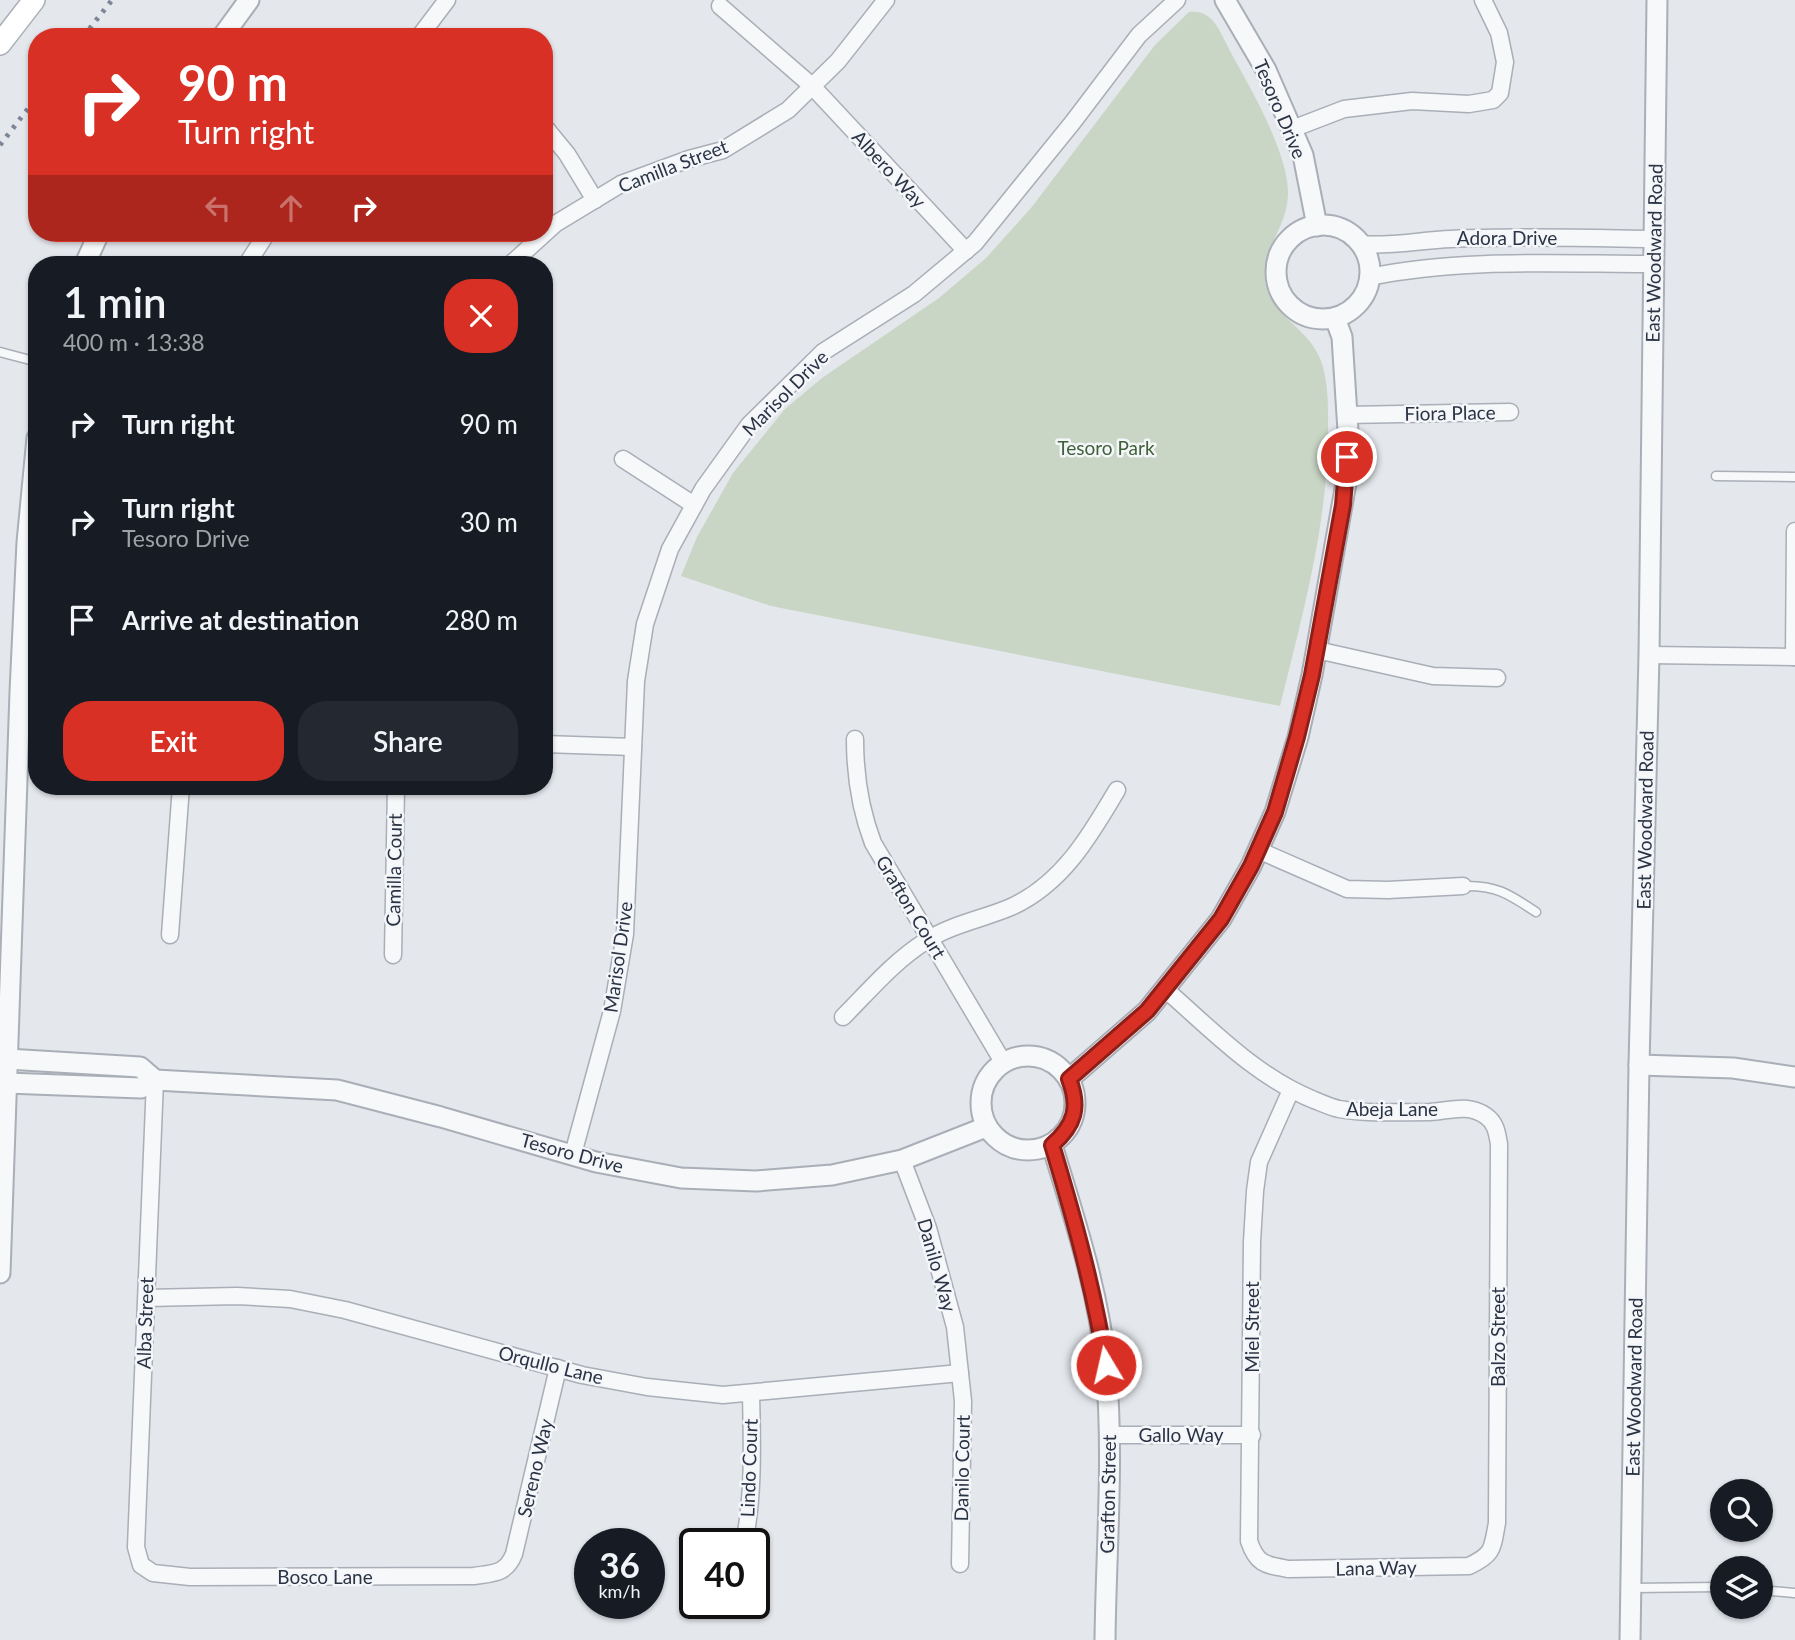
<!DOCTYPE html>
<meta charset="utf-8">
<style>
body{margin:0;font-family:Lato,sans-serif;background:#242831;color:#f1f3f6;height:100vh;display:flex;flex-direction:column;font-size:26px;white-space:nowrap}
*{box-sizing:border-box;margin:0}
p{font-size:23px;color:#9ea1a6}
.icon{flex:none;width:38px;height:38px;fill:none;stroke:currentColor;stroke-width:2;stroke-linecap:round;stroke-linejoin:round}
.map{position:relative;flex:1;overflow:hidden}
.panel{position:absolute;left:28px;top:256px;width:525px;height:539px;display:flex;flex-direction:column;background:#171b24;border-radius:28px;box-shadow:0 2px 5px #0004}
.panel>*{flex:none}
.hud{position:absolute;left:28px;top:28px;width:525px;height:214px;border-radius:28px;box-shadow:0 2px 5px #0004;background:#d93025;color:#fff;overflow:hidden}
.fabs{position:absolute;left:1710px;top:1479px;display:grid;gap:14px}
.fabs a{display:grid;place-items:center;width:63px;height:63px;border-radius:50%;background:#171b24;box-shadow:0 2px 5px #0004;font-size:35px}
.speed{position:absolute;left:574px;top:1528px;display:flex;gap:14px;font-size:35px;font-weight:700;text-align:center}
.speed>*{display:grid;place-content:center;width:91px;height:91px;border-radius:50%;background:#171b24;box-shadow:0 2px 5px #0004;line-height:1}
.speed small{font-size:18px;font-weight:400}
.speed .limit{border:4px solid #111;border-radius:10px;background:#fff;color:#111}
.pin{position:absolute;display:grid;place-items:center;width:60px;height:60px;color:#fff;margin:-30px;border:4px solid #fff;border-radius:50%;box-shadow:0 2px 7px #0007}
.me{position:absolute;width:77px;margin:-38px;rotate:351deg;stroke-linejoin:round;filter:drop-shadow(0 0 5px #0008)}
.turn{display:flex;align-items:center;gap:24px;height:147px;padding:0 35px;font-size:32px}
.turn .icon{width:91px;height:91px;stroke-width:2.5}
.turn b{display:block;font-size:49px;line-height:60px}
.lanes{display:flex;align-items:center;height:66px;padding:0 35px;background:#0003;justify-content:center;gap:35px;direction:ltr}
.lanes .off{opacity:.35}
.round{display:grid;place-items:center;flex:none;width:74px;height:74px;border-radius:28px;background:#242831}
.headline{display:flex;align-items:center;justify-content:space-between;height:119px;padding:0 35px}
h1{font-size:42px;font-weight:600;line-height:52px}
.button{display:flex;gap:14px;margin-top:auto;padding:14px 35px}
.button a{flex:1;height:80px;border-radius:28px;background:#d93025;color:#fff;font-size:28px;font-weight:600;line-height:80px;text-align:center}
.button a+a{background:#242831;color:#f1f3f6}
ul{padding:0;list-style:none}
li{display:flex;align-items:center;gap:21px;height:98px;padding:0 35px}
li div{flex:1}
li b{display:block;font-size:26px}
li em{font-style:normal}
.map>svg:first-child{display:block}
.green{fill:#c9d6c5}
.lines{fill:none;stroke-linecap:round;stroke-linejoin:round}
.service-casing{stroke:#a9aeb7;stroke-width:11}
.minor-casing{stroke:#a9aeb7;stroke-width:19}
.tertiary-casing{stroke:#a9aeb7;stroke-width:23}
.secondary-casing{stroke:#a9aeb7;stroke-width:24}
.service{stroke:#f7f8fa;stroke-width:8}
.minor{stroke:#f7f8fa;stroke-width:16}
.tertiary{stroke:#f7f8fa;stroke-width:19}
.secondary{stroke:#fff;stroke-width:21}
.rail{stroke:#7d8696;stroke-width:5;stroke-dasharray:3.5 7;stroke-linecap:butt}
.route-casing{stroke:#8d1f18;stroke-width:18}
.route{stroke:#d93025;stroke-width:12}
.labels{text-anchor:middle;stroke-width:5;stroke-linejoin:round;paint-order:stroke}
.street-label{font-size:19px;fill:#2b3445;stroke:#f4f6f9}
.park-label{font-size:19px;fill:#3f6138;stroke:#f4f6f9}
</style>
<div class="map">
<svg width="1795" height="1640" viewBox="0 0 1795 1640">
<rect width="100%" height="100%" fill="#e4e7ec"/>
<!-- green -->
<path class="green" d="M 1189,12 C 1197,11 1203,12 1209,17 C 1219,25 1225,42 1231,53 C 1251,89 1289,154 1288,195 C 1287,226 1264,247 1265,275 C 1267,318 1312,326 1323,367 C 1329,389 1328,413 1328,435 C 1327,528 1302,617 1280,706 L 771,606 L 681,576 L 697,537 L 733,473 L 785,409 L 822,378 L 939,298 L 986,258 L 1031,208 L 1155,45 Z"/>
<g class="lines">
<!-- service casing -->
<g class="service-casing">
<g id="service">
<polyline points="0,352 34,361"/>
<polyline points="1716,476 1795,477"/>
<path d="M 1463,886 C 1496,885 1509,894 1536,912"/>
<polyline points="1631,1588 1722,1587"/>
<polyline points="1760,1590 1794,1593"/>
</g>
</g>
<!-- minor casing -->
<g class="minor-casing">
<g id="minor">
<polyline points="720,6 812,86 966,251"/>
<polyline points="419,37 447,0"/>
<polyline points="544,126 567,154 595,200"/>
<polyline points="1292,129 1344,109 1412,101 1469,104 1493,100 1500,93 1505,62 1499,33 1483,0"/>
<path d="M 1360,244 C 1391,247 1420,240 1451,239 C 1518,236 1586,238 1654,239"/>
<polyline points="247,264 267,233"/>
<polyline points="511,264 555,224 621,184 689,159 723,150 788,110 838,61 886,0"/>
<path d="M 1369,277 C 1462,258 1559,264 1654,264"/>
<polyline points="1347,415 1510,412"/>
<polyline points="623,459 694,505"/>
<polyline points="1317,650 1433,676 1497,678"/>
<polyline points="1649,655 1795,657"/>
<polyline points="1794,657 1795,531"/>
<path d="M 855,739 C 855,775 860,809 873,843 L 1003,1062"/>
<polyline points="544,744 633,747"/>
<polyline points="1258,850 1347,889 1388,890 1463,886"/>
<polyline points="170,935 181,786"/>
<polyline points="393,955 396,786"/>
<path d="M 1165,989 C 1212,1030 1255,1076 1314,1100 C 1322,1103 1330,1107 1339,1109 C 1369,1114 1399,1112 1430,1112 C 1449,1111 1468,1103 1486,1116 C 1496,1123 1497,1133 1499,1144 L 1497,1523 C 1492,1549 1494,1554 1469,1566 L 1289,1569 C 1266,1565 1257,1565 1249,1541 L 1252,1242 L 1255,1191 L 1259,1162 L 1291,1090"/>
<path d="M 843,1017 C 870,990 894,961 926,941 C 952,924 983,919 1011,907 C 1062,884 1090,836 1117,790"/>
<path d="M 155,1080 L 136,1547 L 141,1565 L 153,1573 L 190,1577 L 474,1576 C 494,1573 506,1574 514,1554 L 558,1368"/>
<polyline points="573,1154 612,1011 625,934 636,681 645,624 670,549 703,489 749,425 823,352 914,294 975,243 1073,122 1139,35 1177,0"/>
<polyline points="902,1160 928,1228 955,1327 963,1401 960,1564"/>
<polyline points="147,1298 237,1296 290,1299 345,1310 582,1375 647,1387 723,1395 960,1373"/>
<polyline points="1109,1435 1252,1435"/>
<path d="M 744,1544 C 754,1493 752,1444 751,1393"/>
</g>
</g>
<!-- tertiary casing -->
<g class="tertiary-casing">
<g id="tertiary">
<polyline points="1225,0 1266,70 1303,155 1317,226"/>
<polyline points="222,37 249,0"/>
<circle cx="1323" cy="272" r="47"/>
<polyline points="85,264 99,233"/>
<circle cx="1028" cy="1103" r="47"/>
<polyline points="7,1059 140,1067 155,1080"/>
<polyline points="1639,1065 1733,1068 1795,1077"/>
<polyline points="1069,1079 1147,1011 1221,919 1251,866 1275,812 1298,737 1312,675 1346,483 1348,431 1342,337 1335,318"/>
<polyline points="6,1083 141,1088 155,1080 337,1090 441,1117 596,1162 681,1178 756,1181 832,1175 902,1160 986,1127"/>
<path d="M 1052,1145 C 1074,1217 1099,1292 1106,1368 C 1114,1458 1106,1550 1105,1640"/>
<polyline points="0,1273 20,692 27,542 37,438"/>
<polyline points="1630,1640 1639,1065 1649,655 1657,0"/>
</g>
</g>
<!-- secondary casing -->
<g class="secondary-casing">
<polyline id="secondary" points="0,44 34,0"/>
</g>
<!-- service -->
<use href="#service" class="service"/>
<!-- minor -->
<use href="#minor" class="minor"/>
<!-- tertiary -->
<use href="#tertiary" class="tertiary"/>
<!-- secondary -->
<use href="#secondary" class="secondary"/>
<!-- rail -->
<g class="rail">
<polyline points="83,37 112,0"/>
<polyline points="0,145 37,97"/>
</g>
</g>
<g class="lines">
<!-- route casing -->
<g class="route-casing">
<path id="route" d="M 1106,1365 C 1094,1290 1074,1218 1052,1145 C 1075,1125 1080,1107 1069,1079 L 1147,1011 L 1221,919 L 1251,866 L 1275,812 L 1297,737 L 1312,675 L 1343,505 L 1347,457"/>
</g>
<!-- route -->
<use href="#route" class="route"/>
</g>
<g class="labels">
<!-- street labels -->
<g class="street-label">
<text transform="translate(1280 109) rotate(67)" y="7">Tesoro Drive</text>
<text transform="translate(673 166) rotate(-21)" y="7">Camilla Street</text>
<text transform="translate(889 169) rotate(47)" y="7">Albero Way</text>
<text x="1507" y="245">Adora Drive</text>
<text transform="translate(1654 253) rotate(-89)" y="7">East Woodward Road</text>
<text transform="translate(785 393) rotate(-45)" y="7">Marisol Drive</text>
<text transform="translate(1450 413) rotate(-1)" y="7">Fiora Place</text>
<text transform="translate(1645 820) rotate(-89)" y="7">East Woodward Road</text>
<text transform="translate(394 870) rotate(-89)" y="7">Camilla Court</text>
<text transform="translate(911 907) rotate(59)" y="7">Grafton Court</text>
<text transform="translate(618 957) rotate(-82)" y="7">Marisol Drive</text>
<text x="1392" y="1116">Abeja Lane</text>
<text transform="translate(572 1153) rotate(15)" y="7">Tesoro Drive</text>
<text transform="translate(937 1265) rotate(74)" y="7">Danilo Way</text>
<text transform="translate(145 1323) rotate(-88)" y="7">Alba Street</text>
<text transform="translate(1252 1327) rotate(-90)" y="7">Miel Street</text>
<text transform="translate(1498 1337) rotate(-90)" y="7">Balzo Street</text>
<text transform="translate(551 1365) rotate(14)" y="7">Orqullo Lane</text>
<text transform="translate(1634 1387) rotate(-89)" y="7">East Woodward Road</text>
<text x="1181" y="1442">Gallo Way</text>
<text transform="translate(535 1468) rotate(-77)" y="7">Sereno Way</text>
<text transform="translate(749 1468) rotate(-88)" y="7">Lindo Court</text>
<text transform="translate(962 1468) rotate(-89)" y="7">Danilo Court</text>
<text transform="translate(1108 1494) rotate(-89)" y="7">Grafton Street</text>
<text transform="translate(1376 1568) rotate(-1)" y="7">Lana Way</text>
<text x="325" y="1584">Bosco Lane</text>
</g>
<!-- park labels -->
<g class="park-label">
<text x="1106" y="455">Tesoro Park</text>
</g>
</g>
</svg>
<div class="fabs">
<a><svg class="icon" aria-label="search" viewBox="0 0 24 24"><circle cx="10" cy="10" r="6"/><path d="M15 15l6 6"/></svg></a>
<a><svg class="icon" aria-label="layers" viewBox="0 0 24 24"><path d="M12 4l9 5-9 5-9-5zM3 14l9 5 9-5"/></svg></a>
</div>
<div class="speed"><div>36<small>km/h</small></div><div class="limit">40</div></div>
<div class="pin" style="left:1347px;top:457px;background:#d93025"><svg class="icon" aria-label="arrive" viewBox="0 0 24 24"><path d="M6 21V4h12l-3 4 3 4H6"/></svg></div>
<svg class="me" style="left:1106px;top:1365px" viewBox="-20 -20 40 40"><circle r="17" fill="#d93025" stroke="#fff" stroke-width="3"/><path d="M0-11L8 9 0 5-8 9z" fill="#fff"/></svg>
<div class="hud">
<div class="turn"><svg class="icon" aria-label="right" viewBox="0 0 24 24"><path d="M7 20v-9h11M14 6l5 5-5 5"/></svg><div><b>90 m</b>Turn right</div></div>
<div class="lanes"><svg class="icon off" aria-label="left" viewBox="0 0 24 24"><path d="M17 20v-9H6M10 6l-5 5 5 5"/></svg><svg class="icon off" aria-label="ahead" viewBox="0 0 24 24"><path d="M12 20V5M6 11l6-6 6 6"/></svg><svg class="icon" aria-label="right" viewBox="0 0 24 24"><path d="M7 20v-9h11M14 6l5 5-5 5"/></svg></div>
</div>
<section class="panel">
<div class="headline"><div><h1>1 min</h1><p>400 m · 13:38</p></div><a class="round" style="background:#d93025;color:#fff"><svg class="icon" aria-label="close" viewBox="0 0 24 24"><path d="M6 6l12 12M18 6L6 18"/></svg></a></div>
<ul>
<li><svg class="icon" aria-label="right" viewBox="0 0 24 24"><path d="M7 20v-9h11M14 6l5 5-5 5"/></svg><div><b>Turn right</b></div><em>90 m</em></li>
<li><svg class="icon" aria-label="right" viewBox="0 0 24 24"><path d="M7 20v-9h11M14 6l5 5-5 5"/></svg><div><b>Turn right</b><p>Tesoro Drive</p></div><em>30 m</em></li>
<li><svg class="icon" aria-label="arrive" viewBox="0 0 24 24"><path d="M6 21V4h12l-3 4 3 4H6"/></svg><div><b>Arrive at destination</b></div><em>280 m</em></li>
</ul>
<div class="button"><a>Exit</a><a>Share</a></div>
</section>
</div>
